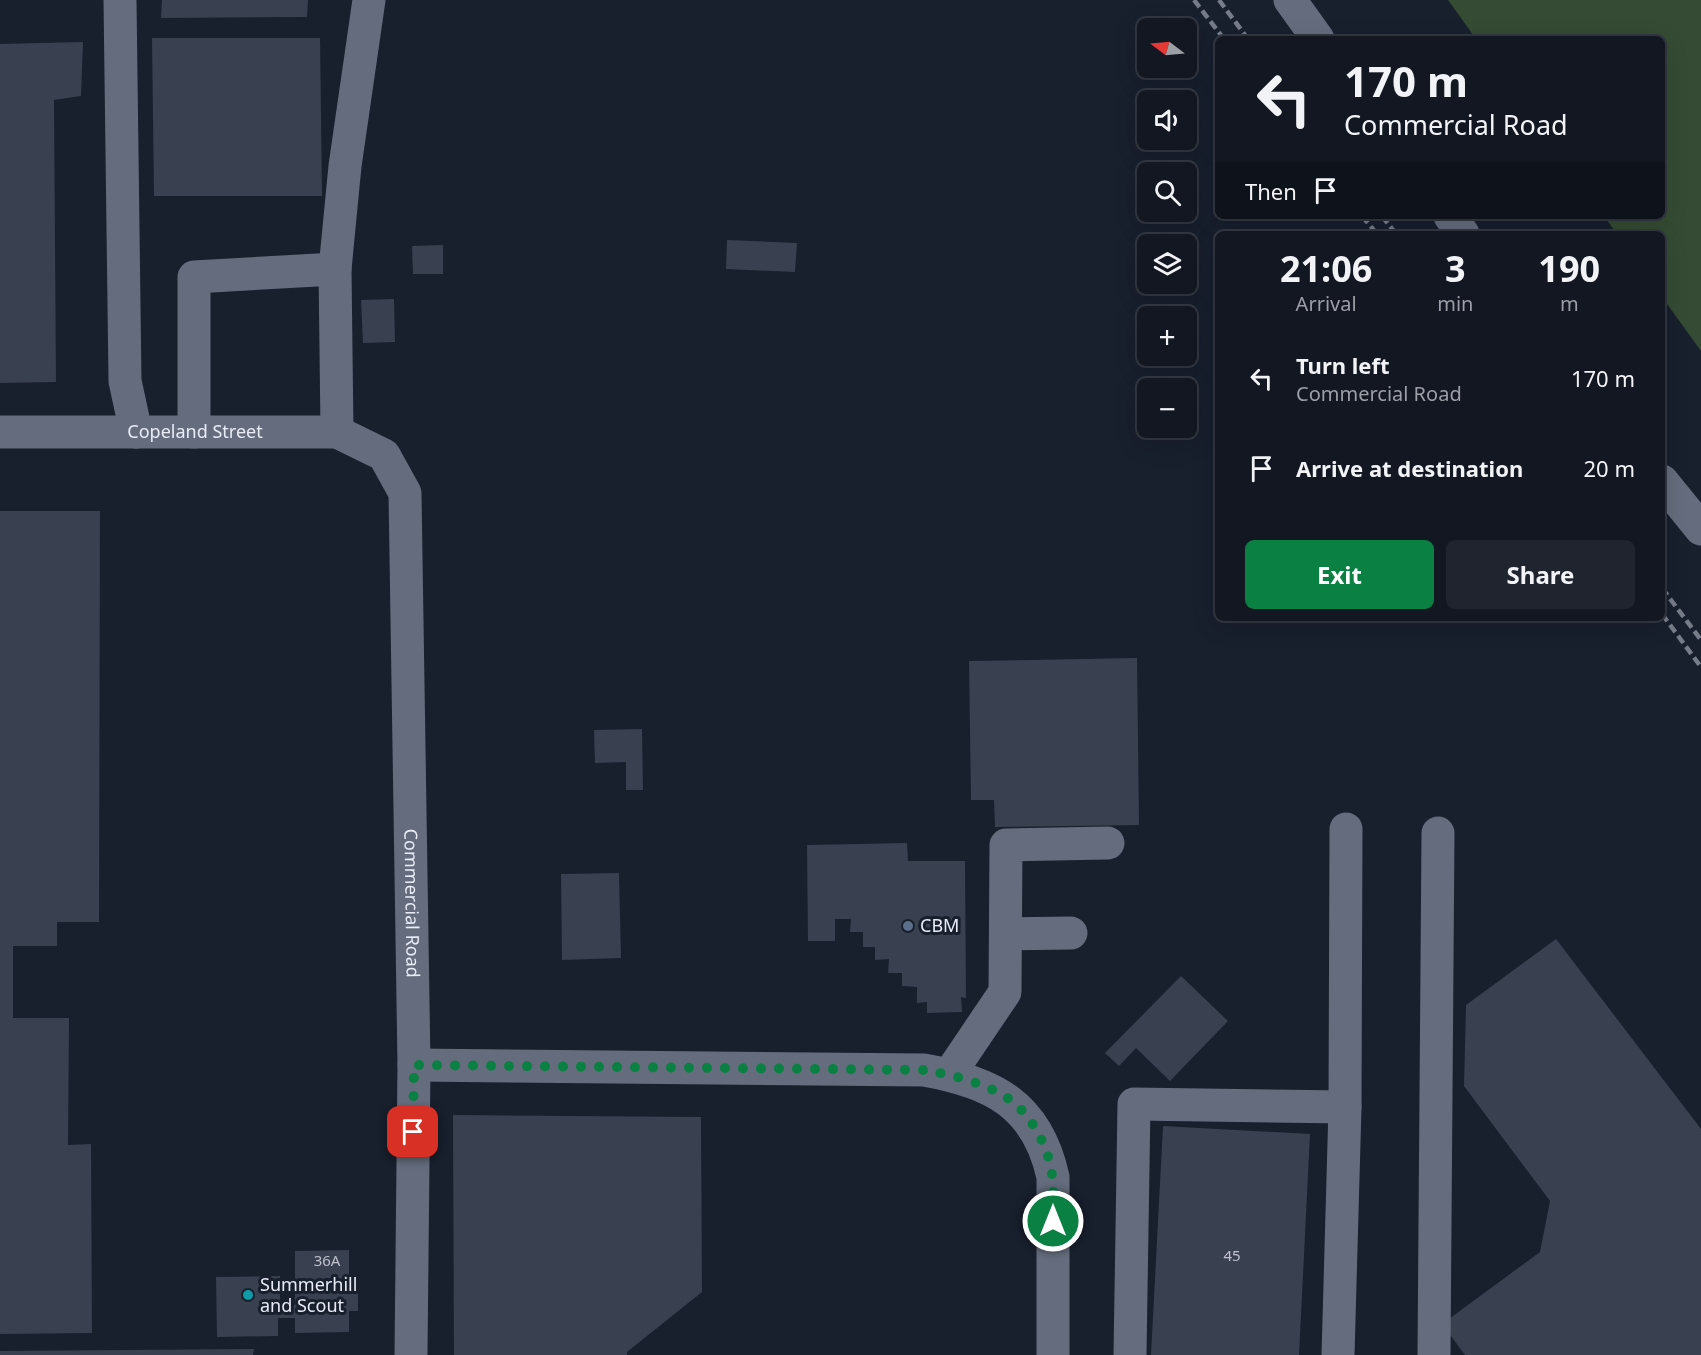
<!DOCTYPE html>
<meta charset="utf-8">
<style>
body{margin:0;font-family:"Noto Sans",sans-serif;background:#1f242f;color:#f1f3f6;height:100vh;display:flex;flex-direction:column;font-size:22px;white-space:nowrap}
*{box-sizing:border-box;margin:0}
p{font-size:20px;color:#9c9fa5}
.icon{flex:none;width:33px;height:33px;fill:none;stroke:currentColor;stroke-width:2;stroke-linecap:round;stroke-linejoin:round}
.map{position:relative;flex:1;overflow:hidden}
.sheet{position:absolute;left:1215px;top:231px;width:450px;height:390px;display:flex;flex-direction:column;background:#121722;border-radius:9px;box-shadow:0 6px 24px #0002,0 0 0 2px #313640}
.sheet>*{flex:none}
.hud{position:absolute;left:1215px;top:36px;width:450px;height:183px;border-radius:9px;box-shadow:0 6px 24px #0002,0 0 0 2px #313640;background:#121722;color:#f1f3f6;overflow:hidden}
.needle{width:39px;rotate:286deg}
.buttons{position:absolute;left:1137px;top:18px;display:grid;gap:12px}
.buttons a{display:grid;place-items:center;width:60px;height:60px;border-radius:9px;background:#121722;box-shadow:0 6px 24px #0002,0 0 0 2px #313640;font-size:30px}
.pin{position:absolute;display:grid;place-items:center;width:51px;height:51px;color:#fff;margin:-26px;border-radius:12px;box-shadow:0 3px 9px #0006}
.me{position:absolute;width:66px;margin:-33px;rotate:0deg;stroke-linejoin:round;filter:drop-shadow(0 0 4px #0008)}
.turn{display:flex;align-items:center;gap:21px;height:126px;padding:0 30px;font-size:27px}
.turn .icon{width:78px;height:78px;stroke-width:2.5}
.turn b{display:block;font-size:42px;line-height:51px}
.then{display:flex;align-items:center;height:57px;padding:0 30px;background:#0003;gap:12px;font-size:22px}
.eta{display:flex;justify-content:space-evenly;align-items:center;height:102px;text-align:center}
.eta b{font-size:36px;font-weight:700;line-height:42px}
.primary-button{display:flex;gap:12px;margin-top:auto;padding:12px 30px}
.primary-button a{flex:1;height:69px;border-radius:9px;background:#0b8043;color:#fff;font-size:24px;font-weight:700;line-height:69px;text-align:center}
.primary-button a+a{background:#1f242f;color:#f1f3f6}
ul{padding:0;list-style:none}
li{display:flex;align-items:center;gap:18px;height:90px;padding:0 30px}
li div{flex:1}
li b{display:block;font-size:22px}
li em{font-style:normal}
.map>svg:first-child{display:block}
.green{fill:#354b33}
.building{fill:#394050}
.lines{fill:none;stroke-linecap:round;stroke-linejoin:round}
.minor{stroke:#646c7d;stroke-width:33}
.rail{stroke:#767c88;stroke-width:4.5;stroke-dasharray:9 4.5;stroke-linecap:butt}
.route{stroke:#0b8043;stroke-width:10;stroke-dasharray:0 18}
.service-dot{fill:#5c6f8a;stroke:#181f2d;stroke-width:2}
.culture-dot{fill:#0f9aa8;stroke:#181f2d;stroke-width:2}
.labels{text-anchor:middle;stroke-width:6;stroke-linejoin:round;paint-order:stroke}
.number-label{font-size:15px;fill:#bcc1cc}
.street-label{font-size:18px;fill:#e7ecf6;stroke:#181f2d}
.poi-label{font-size:18px;fill:#e7ecf6;stroke:#181f2d;text-anchor:start}
</style>
<div class="map">
<svg width="1701" height="1355" viewBox="0 0 1701 1355">
<rect width="100%" height="100%" fill="#181f2d"/>
<!-- green -->
<polygon class="green" points="1448,0 1701,0 1701,351 1662,297 1662,234 1617,234 1604,216 1662,216 1662,39 1476,39"/>
<!-- building -->
<g class="building">
<polygon points="162,0 308,0 307,17 161,18"/>
<polygon points="152,38 320,38 322,196 154,196"/>
<polygon points="83,42 81,96 54,100 56,382 0,383 0,44"/>
<polygon points="727,240 797,243 795,272 726,269"/>
<polygon points="443,245 443,274 413,274 412,246"/>
<polygon points="394,299 395,342 363,343 361,300"/>
<polygon points="0,511 100,511 99,922 57,922 57,946 13,946 13,1018 69,1018 68,1145 91,1144 92,1333 0,1334"/>
<polygon points="1137,658 1139,825 995,827 994,800 971,800 969,661"/>
<polygon points="642,729 643,790 626,790 626,762 595,763 594,730"/>
<polygon points="907,843 908,861 965,861 966,998 961,997 962,1012 927,1013 927,1002 917,1003 917,987 902,986 902,973 888,973 889,959 875,960 875,947 863,947 863,932 850,932 851,919 835,919 835,941 808,941 807,845"/>
<polygon points="619,873 621,958 562,960 561,874"/>
<polygon points="1556,939 1701,1129 1701,1355 1465,1355 1442,1324 1540,1252 1550,1201 1464,1086 1466,1005"/>
<polygon points="1181,976 1228,1021 1170,1081 1136,1048 1119,1066 1105,1053"/>
<polygon points="453,1115 701,1117 702,1292 627,1352 627,1355 454,1355"/>
<polygon points="1163,1126 1310,1134 1299,1355 1151,1355"/>
<polygon points="349,1250 349,1285 358,1285 358,1311 349,1311 349,1332 295,1333 295,1318 278,1318 278,1336 217,1337 216,1277 280,1276 280,1305 295,1305 295,1251"/>
<polygon points="254,1349 253,1355 0,1355 0,1351"/>
</g>
<g class="lines">
<!-- minor -->
<g class="minor">
<polyline points="120,0 125,381 136,432"/>
<polyline points="1290,0 1318,39"/>
<polyline points="1450,216 1463,234"/>
<polyline points="335,269 345,166 369,0"/>
<path id="s1" d="M 0,432 L 337,432 L 384,455 L 405,493 L 414,1065 L 411,1355"/>
<polyline points="194,432 194,277 335,269 337,432"/>
<polyline points="1662,481 1701,529"/>
<polyline points="1007,934 1071,933"/>
<path d="M 414,1065 L 924,1070 C 992,1082 1037,1104 1053,1177 L 1053,1355"/>
<polyline points="949,1075 1005,992 1006,845 1108,843"/>
<polyline points="1130,1355 1134,1104 1345,1107"/>
<polyline points="1338,1355 1345,1107 1346,829"/>
<polyline points="1434,1355 1438,833"/>
</g>
<!-- rail -->
<g class="rail">
<polyline points="1194,0 1224,39"/>
<polyline points="1219,0 1248,39"/>
<polyline points="1362,216 1377,234"/>
<polyline points="1382,216 1396,234"/>
<polyline points="1662,588 1701,640"/>
<polyline points="1662,614 1701,667"/>
</g>
</g>
<g class="lines">
<!-- route -->
<path class="route" d="M 413,1132 L 414,1065 L 924,1070 C 953,1075 991,1084 1014,1103 C 1034,1119 1049,1150 1052,1175 C 1054,1190 1053,1206 1053,1221"/>
</g>
<!-- markers -->
<circle class="service-dot" cx="908" cy="926" r="6"/>
<circle class="culture-dot" cx="248" cy="1295" r="6"/>
<g class="labels">
<!-- number labels -->
<g class="number-label">
<text x="1232" y="1261">45</text>
<text x="327" y="1266">36A</text>
</g>
<!-- street labels -->
<g class="street-label">
<text dy="6" stroke="none"><textPath href="#s1" startOffset="195">Copeland Street</textPath></text>
<text dy="6" stroke="none"><textPath href="#s1" startOffset="843">Commercial Road</textPath></text>
</g>
<!-- poi labels -->
<g class="poi-label">
<text x="920" y="932">CBM</text>
<text x="260" y="1291">Summerhill<tspan x="260" dy="21">and Scout</tspan></text>
</g>
</g>
</svg>
<div class="buttons">
<a><svg class="needle" viewBox="-14 -14 28 28"><path d="M0-13l5 13h-10z" fill="#e53935"/><path d="M0 13l5-13h-10z" fill="#9c9fa5"/></svg></a>
<a><svg class="icon" aria-label="sound" viewBox="0 0 24 24"><path d="M4 9h4l5-4v14l-5-4H4zM17 9q2 3 0 6"/></svg></a>
<a><svg class="icon" aria-label="search" viewBox="0 0 24 24"><circle cx="10" cy="10" r="6"/><path d="M15 15l6 6"/></svg></a>
<a><svg class="icon" aria-label="layers" viewBox="0 0 24 24"><path d="M12 4l9 5-9 5-9-5zM3 14l9 5 9-5"/></svg></a>
<a>+</a>
<a>−</a>
</div>
<div class="pin" style="left:413px;top:1132px;background:#d93025"><svg class="icon" aria-label="arrive" viewBox="0 0 24 24"><path d="M6 21V4h12l-3 4 3 4H6"/></svg></div>
<svg class="me" style="left:1053px;top:1221px" viewBox="-20 -20 40 40"><circle r="17" fill="#0b8043" stroke="#fff" stroke-width="3"/><path d="M0-11L8 9 0 5-8 9z" fill="#fff"/></svg>
<div class="hud">
<div class="turn"><svg class="icon" aria-label="left" viewBox="0 0 24 24"><path d="M17 20v-9H6M10 6l-5 5 5 5"/></svg><div><b>170 m</b>Commercial Road</div></div>
<div class="then">Then<svg class="icon" aria-label="arrive" viewBox="0 0 24 24"><path d="M6 21V4h12l-3 4 3 4H6"/></svg></div>
</div>
<section class="sheet">
<div class="eta">
<div><b>21:06</b><p>Arrival</p></div>
<div><b>3</b><p>min</p></div>
<div><b>190</b><p>m</p></div>
</div>
<ul>
<li><svg class="icon" aria-label="left" viewBox="0 0 24 24"><path d="M17 20v-9H6M10 6l-5 5 5 5"/></svg><div><b>Turn left</b><p>Commercial Road</p></div><em>170 m</em></li>
<li><svg class="icon" aria-label="arrive" viewBox="0 0 24 24"><path d="M6 21V4h12l-3 4 3 4H6"/></svg><div><b>Arrive at destination</b></div><em>20 m</em></li>
</ul>
<div class="primary-button"><a>Exit</a><a>Share</a></div>
</section>
</div>
